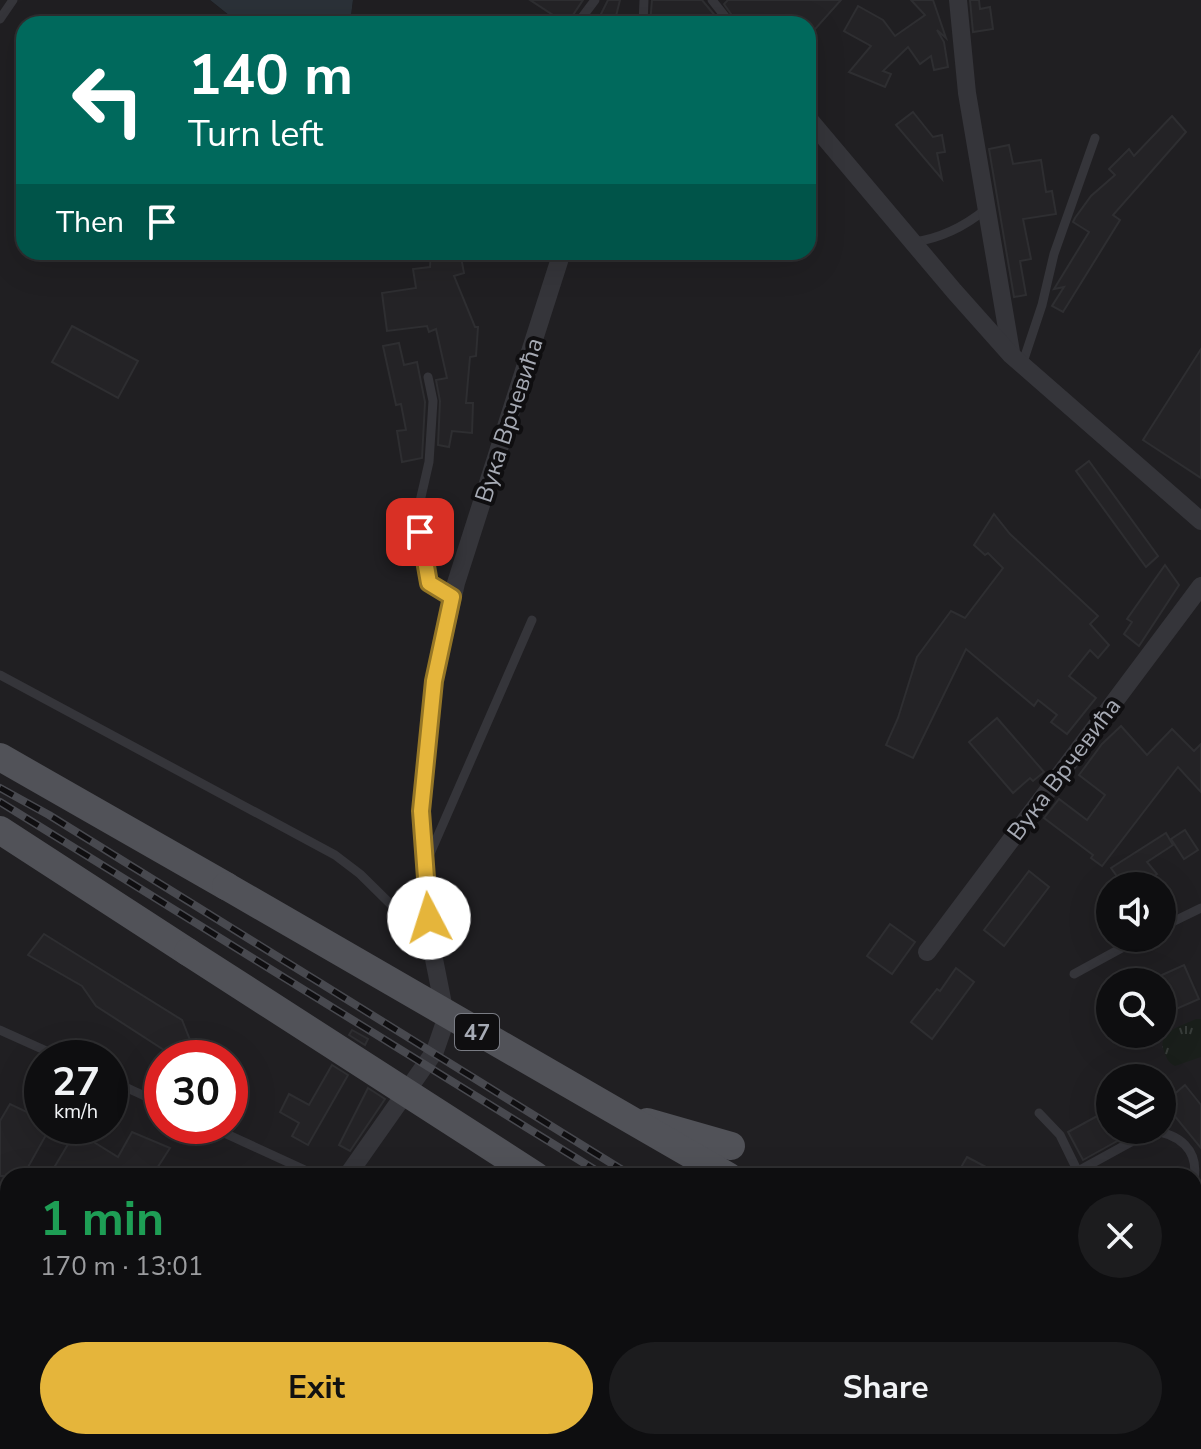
<!DOCTYPE html>
<meta charset="utf-8">
<style>
body{margin:0;font-family:"Nunito Sans",sans-serif;background:#1c1c1e;color:#f1f3f6;height:100vh;display:flex;flex-direction:column;font-size:30px;white-space:nowrap}
*{box-sizing:border-box;margin:0}
p{font-size:26px;color:#9b9c9f}
.icon{flex:none;width:44px;height:44px;fill:none;stroke:currentColor;stroke-width:2;stroke-linecap:round;stroke-linejoin:round}
.map{position:relative;flex:1;overflow:hidden}
.panel{position:absolute;left:0px;top:1168px;width:1202px;height:282px;display:flex;flex-direction:column;background:#0e0e10;border-radius:24px 24px 0 0;box-shadow:0 8px 32px #0002,0 0 0 2px #2e2e30}
.panel>*{flex:none}
.top-card{position:absolute;left:16px;top:16px;width:800px;height:244px;border-radius:24px;box-shadow:0 8px 32px #0002,0 0 0 2px #2e2e30;background:#00695c;color:#fff;overflow:hidden}
.fabs{position:absolute;left:1096px;top:872px;display:grid;gap:16px}
.fabs a{display:grid;place-items:center;width:80px;height:80px;border-radius:50%;background:#0e0e10;box-shadow:0 8px 32px #0002,0 0 0 2px #2e2e30;font-size:40px}
.speed{position:absolute;left:24px;top:1040px;display:flex;gap:16px;font-size:40px;font-weight:700;text-align:center}
.speed>*{display:grid;place-content:center;width:104px;height:104px;border-radius:50%;background:#0e0e10;box-shadow:0 8px 32px #0002,0 0 0 2px #2e2e30;line-height:1}
.speed small{font-size:20px;font-weight:400}
.speed .limit{border:12px solid #d22;background:#fff;color:#111}
.pin{position:absolute;display:grid;place-items:center;width:68px;height:68px;color:#fff;margin:-34px;border-radius:16px;box-shadow:0 4px 12px #0006}
.me{position:absolute;width:88px;margin:-44px;rotate:355deg;stroke-linejoin:round;filter:drop-shadow(0 0 6px #0008)}
.turn{display:flex;align-items:center;gap:28px;height:168px;padding:0 40px;font-size:36px}
.turn .icon{width:104px;height:104px;stroke-width:2.5}
.turn b{display:block;font-size:56px;line-height:68px}
.then{display:flex;align-items:center;height:76px;padding:0 40px;background:#0003;gap:16px;font-size:30px}
.round{display:grid;place-items:center;flex:none;width:84px;height:84px;border-radius:42px;background:#1c1c1e}
.overview{display:flex;align-items:center;justify-content:space-between;height:136px;padding:0 40px}
h1{font-size:48px;font-weight:700;line-height:60px;color:#1e9e55}
.button{display:flex;gap:16px;margin-top:auto;padding:16px 40px}
.button a{flex:1;height:92px;border-radius:48px;background:#e5b53b;color:#111;font-size:32px;font-weight:700;line-height:92px;text-align:center}
.button a+a{background:#1c1c1e;color:#f1f3f6}
.map>svg:first-child{display:block}
.built{fill:#201f22;fill-rule:evenodd}
.grass{fill:url(#grass-tufts)}
.water{fill:#2b3138}
.building{fill:#242326;stroke:#2e2e31;stroke-width:2}
.lines{fill:none;stroke-linecap:round;stroke-linejoin:round}
.service{stroke:#35353a;stroke-width:9}
.minor{stroke:#35353a;stroke-width:18}
.tertiary{stroke:#35353a;stroke-width:22}
.secondary{stroke:#43444a;stroke-width:26}
.primary{stroke:#515258;stroke-width:28}
.rail-casing{stroke:#48494f;stroke-width:8}
.rail{stroke:#0f0e10;stroke-width:5;stroke-dasharray:15;stroke-linecap:butt}
.primary-bridge{stroke:#515258;stroke-width:28}
.route-casing{stroke:#957626;stroke-width:20}
.route{stroke:#e5b53b;stroke-width:14}
.labels{text-anchor:middle;stroke-width:8;stroke-linejoin:round;paint-order:stroke}
.shield{fill:#0f0e10;stroke:#797b83;stroke-width:2}
.shield-label{font-size:22px;font-weight:bold;fill:#a6aab4}
.street-label{font-size:24px;fill:#a6aab4;stroke:#0f0e10}
</style>
<div class="map">
<svg width="1201" height="1449" viewBox="0 0 1201 1449">
<defs>
<pattern id="grass-tufts" width="24" height="20" patternUnits="userSpaceOnUse" patternTransform="scale(2)"><rect width="24" height="20" fill="#1a1f1b"/><path d="M3 7l-1-3M5 7V3M7 7l1-3M15 17l-1-3M17 17v-4M19 17l1-3" fill="none" stroke="#383d3a"/></pattern>
</defs>
<rect width="100%" height="100%" fill="#131315"/>
<!-- built -->
<path class="built" d="M 0,0 L 210,0 L 230,16 L 246,24 L 24,24 L 24,252 L 808,252 L 808,24 L 350,24 L 353,0 L 1201,0 L 1201,1317 L 1194,1332 L 1194,1176 L 8,1176 L 8,1442 L 1144,1442 L 1141,1449 L 0,1449 ZM 1110,886 L 1162,886 L 1162,938 L 1110,938 ZM 1110,982 L 1162,982 L 1162,1034 L 1110,1034 ZM 42,1058 L 110,1058 L 110,1126 L 42,1126 ZM 162,1058 L 230,1058 L 230,1126 L 162,1126 ZM 1110,1078 L 1162,1078 L 1162,1130 L 1110,1130 Z"/>
<!-- grass -->
<path class="grass" d="M 1196,1019 L 1201,1019 L 1201,1057 L 1175,1066 C 1167,1062 1167,1058 1164,1051 C 1156,1031 1182,1026 1196,1019 Z"/>
<!-- water -->
<polygon class="water" points="210,0 353,0 350,24 246,24 230,16"/>
<!-- building -->
<g class="building">
<polygon points="530,0 583,0 567,24"/>
<polygon points="608,0 620,0 614,24 596,24"/>
<polygon points="702,0 717,18 710,24 650,24 652,0"/>
<polygon points="728,0 841,0 808,37 808,24 738,24 724,4"/>
<polygon points="911,0 933,0 946,38 937,30 944,42 948,67 934,70 931,56 920,64 908,47 883,71 891,74 885,87 849,72 871,46 844,31 858,6 883,20 895,36 925,15"/>
<polygon points="970,0 979,0 980,9 990,7 993,29 973,32"/>
<polygon points="913,112 933,137 942,135 945,152 937,153 942,179 896,125"/>
<polygon points="1172,116 1186,132 1113,215 1120,220 1063,312 1052,306 1064,287 1054,289 1089,232 1073,222 1075,218 1091,196 1115,175 1109,169 1129,149 1134,156"/>
<polygon points="1009,145 1013,164 1041,160 1046,192 1052,191 1056,214 1023,219 1031,259 1020,261 1026,295 1014,297 989,149"/>
<polygon points="431,252 460,252 464,273 454,276 475,327 478,327 476,356 470,357 466,403 473,403 472,433 452,431 449,447 438,445 440,401 436,380 447,378 436,329 429,332 427,326 387,331 382,293 416,288 413,269 430,267"/>
<polygon points="72,326 138,361 118,398 52,362"/>
<polygon points="399,343 404,365 417,362 425,402 422,458 402,462 397,431 406,430 401,404 396,405 383,346"/>
<polygon points="1201,349 1201,478 1143,440"/>
<polygon points="1089,461 1158,556 1146,567 1076,471"/>
<polygon points="994,514 1010,534 1098,616 1090,624 1109,645 1098,658 1090,650 1069,676 1096,698 1067,734 1051,722 1057,715 1038,700 1034,706 966,649 913,758 886,745 898,718 917,657 951,611 965,618 1003,568 988,553 985,555 974,545"/>
<polygon points="1165,565 1179,585 1139,646 1124,634 1132,622 1127,619"/>
<polygon points="997,718 1044,772 1033,781 1030,778 1013,793 969,742"/>
<polygon points="1121,726 1147,755 1172,729 1194,751 1201,744 1201,792 1178,767 1102,866 1091,858 1093,855 1044,818 1059,799 1087,820 1105,795 1079,775 1102,744"/>
<polygon points="1185,830 1198,850 1184,859 1171,839"/>
<polygon points="1166,833 1173,845 1147,862 1157,874 1141,886 1124,886 1111,868"/>
<polygon points="1029,871 1049,887 1004,946 984,930"/>
<polygon points="890,924 915,942 892,974 867,956"/>
<polygon points="44,934 182,1020 194,1050 164,1050 96,1006 82,986 28,955"/>
<polygon points="1184,965 1199,999 1167,1013 1162,1003 1162,975"/>
<polygon points="956,968 974,982 932,1039 911,1022 937,989 940,991"/>
<polygon points="352,1030 368,1039 365,1045 349,1035"/>
<polygon points="332,1065 348,1075 308,1145 292,1136 299,1123 280,1112 289,1094 309,1105"/>
<polygon points="1185,1085 1201,1105 1201,1148 1164,1103"/>
<polygon points="368,1088 385,1099 350,1151 339,1145"/>
<polygon points="42,1099 42,1126 51,1126 23,1176 0,1176 0,1121 10,1104 33,1115"/>
<polygon points="1110,1109 1110,1130 1137,1130 1083,1160 1068,1132"/>
<polygon points="76,1131 118,1157 132,1132 170,1148 152,1176 49,1176"/>
<polygon points="967,1157 986,1167 981,1176 956,1176"/>
</g>
<g class="lines">
<!-- service -->
<g class="service">
<polyline points="712,0 731,24"/>
<polyline points="0,19 13,0"/>
<polyline points="577,24 595,0"/>
<polyline points="643,24 644,0"/>
<path d="M 914,242 C 942,238 964,227 986,209"/>
<polyline points="1022,365 1042,305 1054,254 1095,138"/>
<polyline points="428,377 433,401 429,462 418,510 429,583 452,597"/>
<polyline points="0,675 335,855 360,874 428,941"/>
<polyline points="429,856 532,620"/>
<polyline points="1162,927 1201,908"/>
<polyline points="1074,974 1140,938"/>
<polyline points="0,1030 62,1058"/>
<polyline points="110,1080 162,1104"/>
<polyline points="1039,1113 1060,1135 1080,1176"/>
<polyline points="209,1126 318,1176"/>
<path d="M 1069,1176 L 1151,1131 C 1179,1133 1199,1150 1194,1179"/>
<polyline points="0,1328 8,1333"/>
<polyline points="48,1442 51,1449"/>
<polyline points="740,1442 741,1449"/>
<polyline points="756,1442 757,1449"/>
<polyline points="1035,1449 1038,1442"/>
</g>
<!-- minor -->
<g class="minor">
<polyline points="958,0 967,93 1011,352"/>
<polyline points="808,118 954,291 1011,355 1201,521"/>
<polyline points="927,952 1201,586"/>
<polyline points="347,1176 435,1051 446,1019 431,944 421,811 434,681 456,583 562,252"/>
<polyline points="539,1449 541,1442"/>
</g>
<!-- tertiary -->
<g class="tertiary">
<polyline points="905,1442 917,1449"/>
<polyline points="817,1449 819,1442"/>
</g>
<!-- secondary -->
<g class="secondary">
<polyline points="1194,1400 1201,1383"/>
<polyline points="671,1442 673,1449"/>
<polyline points="216,1449 219,1442"/>
</g>
<!-- primary -->
<g class="primary">
<polyline points="0,757 226,886"/>
<polyline points="0,830 188,952"/>
<polyline points="647,1122 731,1146"/>
<polyline points="1194,1343 1201,1340"/>
<polyline points="947,1442 958,1449"/>
</g>
<!-- rail casing -->
<g class="rail-casing">
<g id="rail">
<polyline points="0,788 49,815 632,1176"/>
<polyline points="0,802 605,1176"/>
</g>
</g>
<!-- rail -->
<use href="#rail" class="rail"/>
<!-- primary-bridge -->
<g class="primary-bridge">
<polyline points="226,886 728,1176"/>
<polyline points="188,952 536,1176"/>
<polyline points="1190,1442 1197,1446"/>
</g>
</g>
<g class="lines">
<!-- route casing -->
<g class="route-casing">
<polyline id="route" points="420,532 429,583 452,597 434,681 421,811 429,918"/>
</g>
<!-- route -->
<use href="#route" class="route"/>
</g>
<g class="labels">
<!-- shield labels -->
<rect class="shield" x="455" y="1014" width="44" height="36" rx="6"/>
<g class="shield-label">
<text x="477" y="1040">47</text>
</g>
<!-- street labels -->
<g class="street-label">
<text transform="translate(509 420) rotate(-72)" y="8">Вука Врчевића</text>
<text transform="translate(1064 769) rotate(-53)" y="8">Вука Врчевића</text>
</g>
</g>
</svg>
<div class="fabs">
<a><svg class="icon" aria-label="sound" viewBox="0 0 24 24"><path d="M4 9h4l5-4v14l-5-4H4zM17 9q2 3 0 6"/></svg></a>
<a><svg class="icon" aria-label="search" viewBox="0 0 24 24"><circle cx="10" cy="10" r="6"/><path d="M15 15l6 6"/></svg></a>
<a><svg class="icon" aria-label="layers" viewBox="0 0 24 24"><path d="M12 4l9 5-9 5-9-5zM3 14l9 5 9-5"/></svg></a>
</div>
<div class="speed"><div>27<small>km/h</small></div><div class="limit">30</div></div>
<div class="pin" style="left:420px;top:532px;background:#d93025"><svg class="icon" aria-label="arrive" viewBox="0 0 24 24"><path d="M6 21V4h12l-3 4 3 4H6"/></svg></div>
<svg class="me" style="left:429px;top:918px" viewBox="-20 -20 40 40"><circle r="19" fill="#fff"/><path d="M0-13L10 11 0 6-10 11z" fill="#e5b53b"/></svg>
<div class="top-card">
<div class="turn"><svg class="icon" aria-label="left" viewBox="0 0 24 24"><path d="M17 20v-9H6M10 6l-5 5 5 5"/></svg><div><b>140 m</b>Turn left</div></div>
<div class="then">Then<svg class="icon" aria-label="arrive" viewBox="0 0 24 24"><path d="M6 21V4h12l-3 4 3 4H6"/></svg></div>
</div>
<section class="panel">
<div class="overview"><div><h1>1 min</h1><p>170 m · 13:01</p></div><a class="round"><svg class="icon" aria-label="close" viewBox="0 0 24 24"><path d="M6 6l12 12M18 6L6 18"/></svg></a></div>
<div class="button"><a>Exit</a><a>Share</a></div>
</section>
</div>
